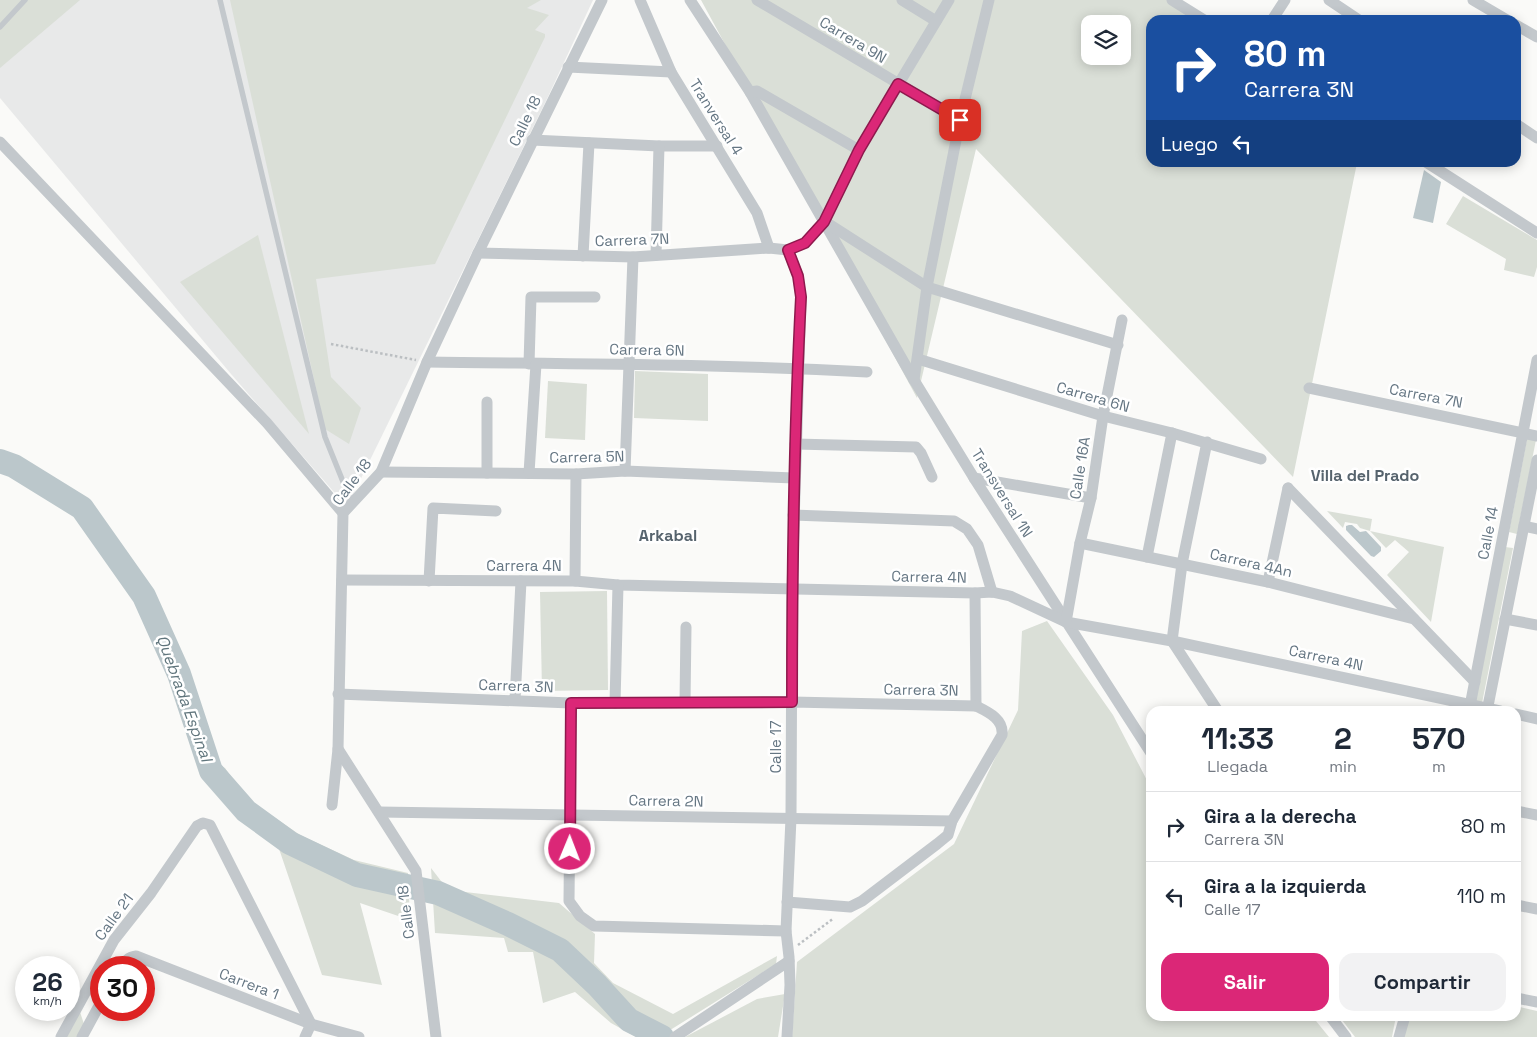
<!DOCTYPE html>
<html lang="es">
<style>
body{margin:0;font-family:"Space Grotesk",sans-serif;background:#f2f2f3;color:#1f2937;height:100vh;display:flex;flex-direction:column;font-size:19px;white-space:nowrap}
*{box-sizing:border-box;margin:0}
p{font-size:16px;color:#747a83}
.icon{flex:none;width:28px;height:28px;fill:none;stroke:currentColor;stroke-width:2;stroke-linecap:round;stroke-linejoin:round}
.map{position:relative;flex:1;overflow:hidden}
.sheet{position:absolute;left:1146px;top:706px;width:375px;height:315px;display:flex;flex-direction:column;background:#fff;border-radius:15px;box-shadow:0 2px 12px #0003}
.sheet>*{flex:none}
.banner{position:absolute;left:1146px;top:15px;width:375px;height:152px;border-radius:15px;box-shadow:0 2px 12px #0003;background:#1a4fa0;color:#fff;overflow:hidden}
.tools{position:absolute;left:1081px;top:15px;display:grid;gap:10px}
.tools a{display:grid;place-items:center;width:50px;height:50px;border-radius:10px;background:#fff;box-shadow:0 2px 12px #0003;font-size:25px}
.speed{position:absolute;left:15px;top:956px;display:flex;gap:10px;font-size:25px;font-weight:700;text-align:center}
.speed>*{display:grid;place-content:center;width:65px;height:65px;border-radius:50%;background:#fff;box-shadow:0 2px 12px #0003;line-height:1}
.speed small{font-size:12px;font-weight:400}
.speed .limit{border:8px solid #d22;background:#fff;color:#111}
.pin{position:absolute;display:grid;place-items:center;width:42px;height:42px;color:#fff;margin:-21px;border-radius:10px;box-shadow:0 2px 8px #0006}
.me{position:absolute;width:55px;margin:-28px;rotate:1deg;stroke-linejoin:round;filter:drop-shadow(0 0 4px #0008)}
.turn{display:flex;align-items:center;gap:18px;height:105px;padding:0 15px;font-size:22px}
.turn .icon{width:65px;height:65px;stroke-width:2.5}
.turn b{display:block;font-size:35px;line-height:42px}
.then{display:flex;align-items:center;height:48px;padding:0 15px;background:#0003;gap:10px;font-size:19px}
.eta{display:flex;justify-content:space-evenly;align-items:center;height:85px;text-align:center}
.eta b{font-size:30px;font-weight:600;line-height:35px}
.cta{display:flex;gap:10px;margin-top:auto;padding:10px 15px}
.cta a{flex:1;height:58px;border-radius:15px;background:#db2777;color:#fff;font-size:20px;font-weight:600;line-height:58px;text-align:center}
.cta a+a{background:#f2f2f3;color:#1f2937}
ul{padding:0;list-style:none}
li{display:flex;align-items:center;gap:15px;height:70px;padding:0 15px;border-top:1px solid #e0e1e3}
li div{flex:1}
li b{display:block;font-size:19px}
li em{font-style:normal}
.map>svg:first-child{display:block}
.built{fill:#e8e9e9}
.green{fill:#dadfd7;fill-rule:evenodd}
.water{fill:#bbc7cb}
.lines{fill:none;stroke-linecap:round;stroke-linejoin:round}
.river{stroke:#bbc7cb;stroke-width:24}
.path{stroke:#bbbfc2;stroke-width:2.5;stroke-dasharray:2.5 2.5;stroke-linecap:butt}
.lane{stroke:#c3c8cc;stroke-width:5.5}
.street{stroke:#c3c8cc;stroke-width:11}
.route-casing{stroke:#8e194d;stroke-width:12}
.route{stroke:#db2777;stroke-width:9}
.labels{text-anchor:middle;stroke-width:5;stroke-linejoin:round;paint-order:stroke}
.street-label{font-size:15px;fill:#657683;stroke:#fff}
.neighbourhood-label{font-size:16px;font-weight:bold;fill:#57646e;stroke:#fff}
.water-label{font-size:16px;font-style:italic;fill:#60757c;stroke:#fff}
</style>
<div class="map">
<svg width="1537" height="1037" viewBox="0 0 1537 1037">
<rect width="100%" height="100%" fill="#fafaf8"/>
<!-- built -->
<polygon class="built" points="0,0 593,0 546,101 347,507 231,374 0,98"/>
<!-- green -->
<g class="green">
<polygon points="0,0 80,0 0,68"/>
<polygon points="230,0 541,0 527,8 549,15 535,30 545,34 545,37 435,264 316,279 331,377 361,408 349,444 325,429"/>
<path d="M 701,0 L 1176,0 L 1207,20 L 1151,20 L 1151,162 L 1357,163 L 1293,477 L 976,149 L 917,398 ZM 1090,24 L 1122,24 L 1122,56 L 1090,56 Z"/>
<polygon points="1463,196 1537,240 1537,267 1534,277 1504,270 1506,259 1446,224"/>
<polygon points="258,235 309,434 180,282"/>
<polygon points="635,371 708,374 708,421 634,418"/>
<polygon points="548,381 587,384 585,440 545,438"/>
<polygon points="1527,439 1536,440 1517,534 1509,532"/>
<polygon points="1327,511 1372,519 1370,531 1444,547 1431,622 1387,575 1409,552 1395,540 1386,548 1370,531 1360,528 1357,524 1345,522 1343,528"/>
<polygon points="1505,547 1513,548 1482,703 1475,702"/>
<polygon points="607,591 608,690 542,691 540,592"/>
<polygon points="1047,621 1113,715 1151,788 1151,1016 1312,1016 1329,1037 792,1037 797,962 954,844 1018,710 1022,631"/>
<polygon points="192,749 225,768 245,797 300,835 354,860 408,873 410,920 360,903 382,985 322,975 276,840 217,795"/>
<polygon points="431,868 448,890 559,903 595,934 594,963 613,983 673,1014 777,956 776,964 659,1037 636,1037 611,1023 575,992 543,1003 533,952 508,952 504,938 435,933"/>
<polygon points="785,994 778,1037 685,1037 757,999"/>
<polygon points="1516,1006 1537,1011 1537,1037 1403,1037 1410,1016 1516,1016"/>
<polygon points="79,1009 84,1024 77,1037 65,1037"/>
<polygon points="1339,1016 1396,1016 1392,1037 1355,1037"/>
</g>
<!-- water -->
<g class="water">
<polygon points="1424,170 1441,182 1433,223 1413,218"/>
<polygon points="1349,525 1352,525 1360,532 1366,531 1381,547 1381,551 1374,557 1371,556 1346,530 1346,526"/>
</g>
<g class="lines">
<!-- river -->
<polyline class="river" points="0,461 14,466 82,508 144,596 179,674 211,771 246,811 290,843 357,875 438,893 508,924 560,950 597,985 629,1020 662,1037"/>
<!-- path -->
<g class="path">
<polyline points="331,344 416,360"/>
<polyline points="798,945 834,918"/>
</g>
<!-- lane -->
<g class="lane">
<polyline points="220,0 325,437 352,504"/>
<polyline points="0,27 25,0"/>
</g>
<!-- street -->
<g class="street">
<polyline points="640,0 671,72 757,213 769,248"/>
<polyline points="690,0 750,92 914,380 974,478 1151,753"/>
<polyline points="757,0 960,120"/>
<polyline points="902,0 936,21"/>
<polyline points="1172,0 1204,20"/>
<polyline points="1329,0 1359,20"/>
<polyline points="1473,0 1507,20"/>
<polyline points="1272,20 1285,0"/>
<polyline points="1516,25 1537,37"/>
<polyline points="568,67 671,72"/>
<polyline points="750,92 757,91 859,150"/>
<polyline points="1516,124 1537,138"/>
<polyline points="532,140 659,146 717,146"/>
<polyline points="0,142 267,423 343,513"/>
<polyline points="1426,162 1537,233"/>
<polyline points="827,223 927,287 1118,345"/>
<polyline points="478,253 633,257 769,248 788,250 805,243 824,222 859,150 949,0"/>
<polyline points="656,255 659,146"/>
<polyline points="583,256 589,143"/>
<polyline points="918,359 1103,416 1172,433 1261,459"/>
<path d="M 427,362 C 574,364 720,364 867,372"/>
<polyline points="529,364 531,297 595,297"/>
<polyline points="914,380 927,287 960,120 989,0"/>
<polyline points="1309,388 1537,436"/>
<polyline points="1207,442 1182,564 1172,641 1218,711"/>
<polyline points="795,444 916,447 921,453 932,477"/>
<polyline points="625,471 633,257"/>
<polyline points="381,472 576,474 625,471 794,478"/>
<polyline points="487,473 487,402"/>
<polyline points="529,473 536,364"/>
<polyline points="974,478 1091,498"/>
<polyline points="1288,488 1475,682"/>
<polyline points="793,515 954,521 967,529 978,545 992,592"/>
<polyline points="1524,526 1537,529"/>
<polyline points="1080,543 1268,582 1414,619"/>
<polyline points="1147,557 1172,433"/>
<polyline points="342,580 575,581 618,585 975,593 992,592 1010,596 1066,622 1172,641 1500,711"/>
<polyline points="429,581 433,508 496,511"/>
<polyline points="575,581 576,474"/>
<polyline points="1268,582 1288,488"/>
<polyline points="975,593 976,706"/>
<polyline points="1505,619 1537,625"/>
<polyline points="1066,622 1080,543 1091,498 1103,416 1122,320"/>
<path d="M 338,694 L 571,703 L 792,702 L 976,706 C 988,712 1004,719 1002,735 L 952,821 L 948,835 L 937,844 L 862,901 L 850,907 L 787,902"/>
<polyline points="515,700 521,581"/>
<polyline points="685,702 686,627"/>
<polyline points="571,703 569,901 580,916 594,926 786,931"/>
<polyline points="615,703 618,585"/>
<polyline points="1469,711 1537,360"/>
<polyline points="1487,711 1537,460"/>
<polyline points="1516,714 1537,719"/>
<polyline points="338,749 416,871 436,1037"/>
<polyline points="332,805 338,749 343,513 381,472 427,362 478,253 602,0"/>
<polyline points="1516,811 1537,815"/>
<polyline points="379,812 952,821"/>
<polyline points="1516,905 1537,909"/>
<path d="M 121,968 C 125,961 128,957 136,956 L 311,1024 L 359,1037"/>
<polyline points="1516,998 1537,1002"/>
<polyline points="1330,1016 1346,1037"/>
<polyline points="61,1037 114,940 151,893 197,826 203,823 210,825 311,1024 305,1037"/>
<polyline points="82,1037 101,1002"/>
<polyline points="675,1037 789,961"/>
<polyline points="787,1037 790,985 789,957 786,931 791,818 792,590 801,297 798,276 788,250"/>
<polyline points="1399,1037 1405,1016"/>
</g>
</g>
<g class="lines">
<!-- route casing -->
<g class="route-casing">
<path id="route" d="M 570,849 L 571,703 L 792,702 C 792,567 794,432 801,297 L 798,276 L 788,250 L 805,243 L 824,222 L 859,150 L 898,84 L 960,120"/>
</g>
<!-- route -->
<use href="#route" class="route"/>
</g>
<g class="labels">
<!-- street labels -->
<g class="street-label">
<text transform="translate(853 40) rotate(31)" y="5">Carrera 9N</text>
<text transform="translate(716 117) rotate(58)" y="5">Tranversal 4</text>
<text transform="translate(525 121) rotate(-64)" y="5">Calle 18</text>
<text transform="translate(632 240) rotate(-2)" y="5">Carrera 7N</text>
<text transform="translate(647 350) rotate(1)" y="5">Carrera 6N</text>
<text transform="translate(1426 396) rotate(11)" y="5">Carrera 7N</text>
<text transform="translate(1093 397) rotate(16)" y="5">Carrera 6N</text>
<text transform="translate(587 457) rotate(-1)" y="5">Carrera 5N</text>
<text transform="translate(1080 468) rotate(-81)" y="5">Calle 16A</text>
<text transform="translate(352 482) rotate(-53)" y="5">Calle 18</text>
<text transform="translate(1002 493) rotate(58)" y="5">Transversal 1N</text>
<text transform="translate(1488 533) rotate(-79)" y="5">Calle 14</text>
<text transform="translate(1251 563) rotate(13)" y="5">Carrera 4An</text>
<text x="524" y="571">Carrera 4N</text>
<text transform="translate(929 577) rotate(1)" y="5">Carrera 4N</text>
<text transform="translate(1326 658) rotate(12)" y="5">Carrera 4N</text>
<text transform="translate(516 686) rotate(2)" y="5">Carrera 3N</text>
<text transform="translate(921 690) rotate(1)" y="5">Carrera 3N</text>
<text transform="translate(776 747) rotate(-90)" y="5">Calle 17</text>
<text transform="translate(666 801) rotate(1)" y="5">Carrera 2N</text>
<text transform="translate(406 912) rotate(-97)" y="5">Calle 18</text>
<text transform="translate(114 917) rotate(-54)" y="5">Calle 21</text>
<text transform="translate(249 984) rotate(21)" y="5">Carrera 1</text>
</g>
<!-- neighbourhood labels -->
<g class="neighbourhood-label">
<text x="1365" y="481">Villa del Prado</text>
<text x="668" y="541">Arkabal</text>
</g>
<!-- water labels -->
<g class="water-label">
<text transform="translate(185 698) rotate(70)" y="6">Quebrada Espinal</text>
</g>
</g>
</svg>
<div class="tools">
<a><svg class="icon" aria-label="layers" viewBox="0 0 24 24"><path d="M12 4l9 5-9 5-9-5zM3 14l9 5 9-5"/></svg></a>
</div>
<div class="speed"><div>26<small>km/h</small></div><div class="limit">30</div></div>
<div class="pin" style="left:960px;top:120px;background:#d93025"><svg class="icon" aria-label="arrive" viewBox="0 0 24 24"><path d="M6 21V4h12l-3 4 3 4H6"/></svg></div>
<svg class="me" style="left:570px;top:849px" viewBox="-20 -20 40 40"><circle r="17" fill="#db2777" stroke="#fff" stroke-width="3"/><path d="M0-11L8 9 0 5-8 9z" fill="#fff"/></svg>
<div class="banner">
<div class="turn"><svg class="icon" aria-label="right" viewBox="0 0 24 24"><path d="M7 20v-9h11M14 6l5 5-5 5"/></svg><div><b>80 m</b>Carrera 3N</div></div>
<div class="then">Luego<svg class="icon" aria-label="left" viewBox="0 0 24 24"><path d="M17 20v-9H6M10 6l-5 5 5 5"/></svg></div>
</div>
<section class="sheet">
<div class="eta">
<div><b>11:33</b><p>Llegada</p></div>
<div><b>2</b><p>min</p></div>
<div><b>570</b><p>m</p></div>
</div>
<ul>
<li><svg class="icon" aria-label="right" viewBox="0 0 24 24"><path d="M7 20v-9h11M14 6l5 5-5 5"/></svg><div><b>Gira a la derecha</b><p>Carrera 3N</p></div><em>80 m</em></li>
<li><svg class="icon" aria-label="left" viewBox="0 0 24 24"><path d="M17 20v-9H6M10 6l-5 5 5 5"/></svg><div><b>Gira a la izquierda</b><p>Calle 17</p></div><em>110 m</em></li>
</ul>
<div class="cta"><a>Salir</a><a>Compartir</a></div>
</section>
</div>
